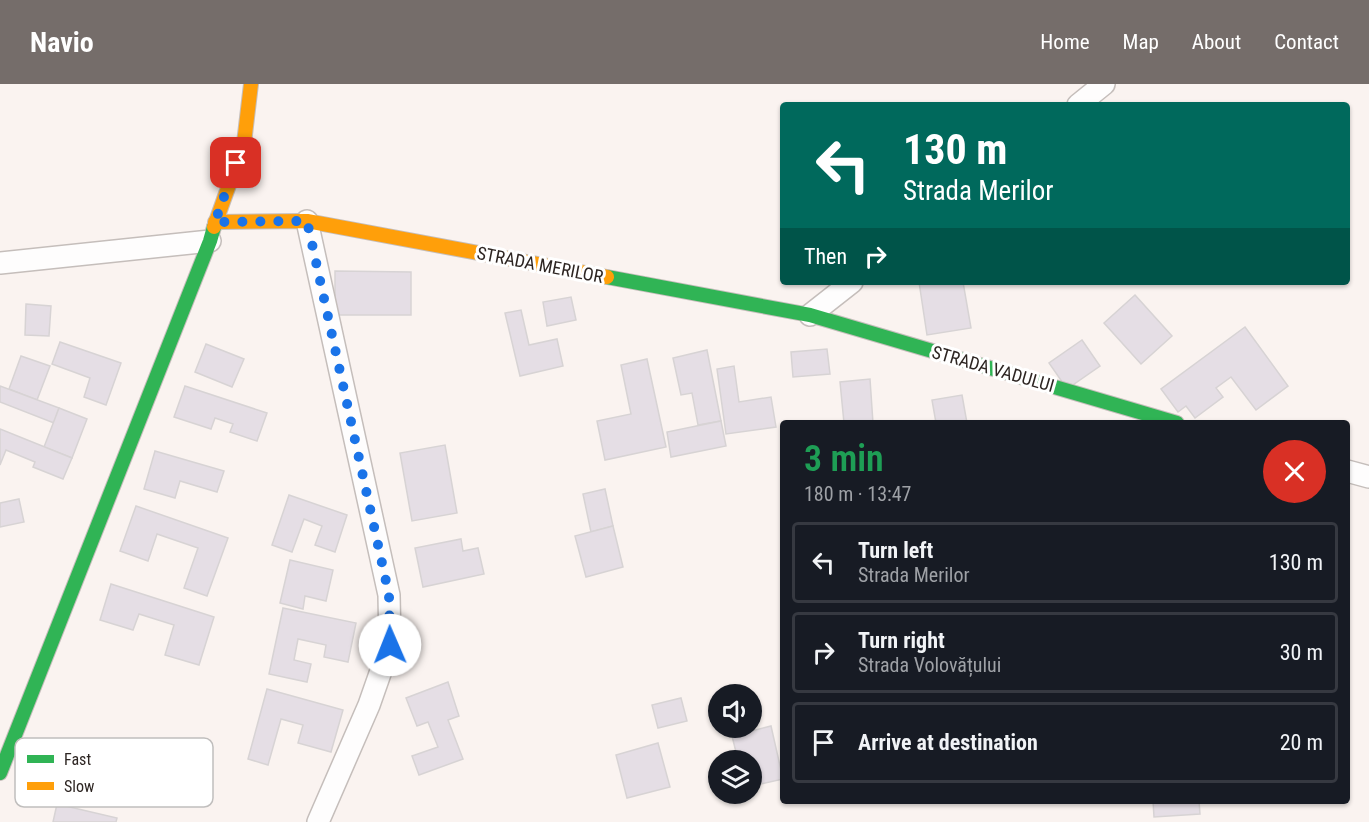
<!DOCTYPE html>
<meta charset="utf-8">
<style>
body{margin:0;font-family:"Roboto Condensed",sans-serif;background:#242831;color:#f1f3f6;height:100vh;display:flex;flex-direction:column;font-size:22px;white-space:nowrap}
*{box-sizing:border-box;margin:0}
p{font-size:20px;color:#9ea1a6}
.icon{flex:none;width:33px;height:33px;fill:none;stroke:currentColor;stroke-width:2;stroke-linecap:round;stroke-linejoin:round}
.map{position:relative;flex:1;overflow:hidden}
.side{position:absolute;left:780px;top:336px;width:570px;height:384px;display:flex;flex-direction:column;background:#171b24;border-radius:6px;box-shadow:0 2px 4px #0004}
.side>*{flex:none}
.top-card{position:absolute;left:780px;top:18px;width:570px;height:183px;border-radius:6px;box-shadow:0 2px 4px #0004;background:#00695c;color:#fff;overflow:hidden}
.tools{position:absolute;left:708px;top:600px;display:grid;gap:12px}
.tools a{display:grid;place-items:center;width:54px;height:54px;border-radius:50%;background:#171b24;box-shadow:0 2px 4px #0004;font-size:30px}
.pin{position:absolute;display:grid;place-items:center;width:51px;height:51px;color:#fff;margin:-26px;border-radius:12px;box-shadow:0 3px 9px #0006}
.me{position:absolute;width:66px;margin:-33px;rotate:359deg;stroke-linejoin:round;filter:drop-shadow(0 0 4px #0008)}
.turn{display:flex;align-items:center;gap:21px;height:126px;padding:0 24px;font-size:27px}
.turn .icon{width:78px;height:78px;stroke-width:2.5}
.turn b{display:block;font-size:42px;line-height:51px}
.then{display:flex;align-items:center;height:57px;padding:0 24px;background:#0003;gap:12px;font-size:22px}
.round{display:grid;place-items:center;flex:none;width:63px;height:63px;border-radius:32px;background:#242831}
.overview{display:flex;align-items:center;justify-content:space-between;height:102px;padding:0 24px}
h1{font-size:36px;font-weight:600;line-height:45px;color:#1e9e55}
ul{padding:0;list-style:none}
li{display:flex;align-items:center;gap:18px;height:81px;margin:0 12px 9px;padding:0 12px;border:3px solid #363941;border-radius:6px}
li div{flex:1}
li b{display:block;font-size:22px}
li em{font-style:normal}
header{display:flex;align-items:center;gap:36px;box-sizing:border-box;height:84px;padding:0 30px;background:#756d6a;color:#fff}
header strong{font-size:28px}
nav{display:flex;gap:33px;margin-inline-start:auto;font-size:21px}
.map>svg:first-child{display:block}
.building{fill:#e5dee5;stroke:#d7d3d4;stroke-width:1.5}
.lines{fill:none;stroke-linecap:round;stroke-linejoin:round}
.street-casing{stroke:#c5bebb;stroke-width:24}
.fast-casing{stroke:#c5bebb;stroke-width:16}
.slow-casing{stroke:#c5bebb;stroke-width:16}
.street{stroke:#fefdfd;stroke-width:21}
.fast{stroke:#30b455;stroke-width:14}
.slow{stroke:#ff9f0a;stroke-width:14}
.route{stroke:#1a73e8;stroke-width:10;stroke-dasharray:0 18}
.labels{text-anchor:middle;stroke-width:6;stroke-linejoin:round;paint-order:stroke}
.street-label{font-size:18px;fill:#2d2522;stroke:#fff}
.key{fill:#fff;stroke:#c0bebd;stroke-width:1.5}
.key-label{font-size:16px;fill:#2d2522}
</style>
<header>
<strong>Navio</strong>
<nav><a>Home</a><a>Map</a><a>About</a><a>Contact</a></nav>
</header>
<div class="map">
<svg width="1369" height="738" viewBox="0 0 1369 738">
<rect width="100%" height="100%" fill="#faf3f0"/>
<!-- building -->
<g class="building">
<polygon points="335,187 411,188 411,231 335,231"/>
<polygon points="919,198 963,198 971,244 927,251"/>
<polygon points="1135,211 1172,252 1141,280 1104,239"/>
<polygon points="571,213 576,236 547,242 543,218"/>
<polygon points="26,220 51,222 49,252 25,251"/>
<polygon points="521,226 529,261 557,255 563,282 520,292 505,229"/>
<polygon points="1245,243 1288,302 1256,326 1231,293 1216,304 1223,313 1195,334 1186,322 1178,328 1161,305"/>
<polygon points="1082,256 1100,282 1067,305 1049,279"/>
<polygon points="60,258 121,279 106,321 84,313 90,294 52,280"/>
<polygon points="206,260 244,275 232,303 195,288"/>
<polygon points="827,265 830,290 793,293 791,268"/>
<polygon points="707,266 721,337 698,341 692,309 681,311 673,274"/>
<polygon points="21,272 50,282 37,316 9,305"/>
<polygon points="647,275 666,363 605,376 597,337 631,330 621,281"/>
<polygon points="734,282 739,318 771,313 776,343 726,350 717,285"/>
<polygon points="870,295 873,339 844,339 840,298"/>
<polygon points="0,302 59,324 54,339 0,318"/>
<polygon points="185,302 267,329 257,357 230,348 233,340 215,334 211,345 174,333"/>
<polygon points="962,311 967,339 936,339 932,316"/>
<polygon points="59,324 87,335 72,374 44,363"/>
<polygon points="721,337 726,362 671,373 667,348"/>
<polygon points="0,345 72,374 63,395 33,383 35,378 6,366 0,381"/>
<polygon points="445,361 457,429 412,437 400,369"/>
<polygon points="155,367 224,387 217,408 180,397 175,414 144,405"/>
<polygon points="605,405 613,442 591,448 583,410"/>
<polygon points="289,411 347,431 335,468 315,461 322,442 304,435 292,468 272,461"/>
<polygon points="19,415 24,438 0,443 0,419"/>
<polygon points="136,422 228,454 207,512 184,504 198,464 157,450 148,477 120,467"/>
<polygon points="613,442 623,483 586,493 575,452"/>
<polygon points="461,455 463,467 478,464 484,490 423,503 415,464"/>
<polygon points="290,476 333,486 326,517 305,512 303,525 280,519"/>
<polygon points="111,500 214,533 199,581 165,571 174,541 139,530 133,546 100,536"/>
<polygon points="283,524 356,539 348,578 324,573 326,561 298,555 294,576 311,580 307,598 269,590"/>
<polygon points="448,598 459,632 448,636 463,675 419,691 412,672 438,663 428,638 417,642 406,614"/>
<polygon points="267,605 343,626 331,668 298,659 303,641 281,635 268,681 248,675"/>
<polygon points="681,614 687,637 658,644 652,621"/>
<polygon points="771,642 783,695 752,702 752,676 738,676 732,652"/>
<polygon points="658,659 670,703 627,714 616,671"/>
<polygon points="1153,717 1199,717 1200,730 1154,733"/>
<polygon points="57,720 117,734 116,738 53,738"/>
</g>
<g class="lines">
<!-- street casing -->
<g class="street-casing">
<g id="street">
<polyline points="1078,21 1104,0"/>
<polyline points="307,137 389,511 390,561 369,621 318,738"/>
<polyline points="0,179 210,157"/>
<polyline points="810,231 852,198"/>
<polyline points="1347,387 1369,393"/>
</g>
</g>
<!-- fast casing -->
<g class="fast-casing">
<g id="fast">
<polyline points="607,193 810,231 1177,339"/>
<polyline points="0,689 210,157 214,143"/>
</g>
</g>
<!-- slow casing -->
<g class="slow-casing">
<g id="slow">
<polyline points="215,138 307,137 607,193"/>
<polyline points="214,143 244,59 251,0"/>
</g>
</g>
<!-- street -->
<use href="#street" class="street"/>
<!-- fast -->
<use href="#fast" class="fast"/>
<!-- slow -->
<use href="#slow" class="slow"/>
</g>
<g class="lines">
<!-- route -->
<polyline class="route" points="236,79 215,138 307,137 389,511 390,561"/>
</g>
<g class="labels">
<!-- street labels -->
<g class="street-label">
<text transform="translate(540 181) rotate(11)" y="6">STRADA MERILOR</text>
<text transform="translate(993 285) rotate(16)" y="6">STRADA VADULUI</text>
</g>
</g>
<!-- legend -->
<rect x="15" y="654" width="198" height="69" rx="9" class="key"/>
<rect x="27" y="671" width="27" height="8" fill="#30b455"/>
<rect x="27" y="698" width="27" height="8" fill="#ff9f0a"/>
<g class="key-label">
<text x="64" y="681">Fast</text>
<text x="64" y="708">Slow</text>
</g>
</svg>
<div class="tools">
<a><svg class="icon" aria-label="sound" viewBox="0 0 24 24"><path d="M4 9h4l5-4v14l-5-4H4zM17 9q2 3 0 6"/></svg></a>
<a><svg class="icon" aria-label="layers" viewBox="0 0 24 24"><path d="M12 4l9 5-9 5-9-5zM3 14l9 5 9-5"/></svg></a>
</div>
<div class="pin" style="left:236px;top:79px;background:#d93025"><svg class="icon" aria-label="arrive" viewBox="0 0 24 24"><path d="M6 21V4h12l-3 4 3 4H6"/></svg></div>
<svg class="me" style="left:390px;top:561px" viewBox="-20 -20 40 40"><circle r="19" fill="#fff"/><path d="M0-13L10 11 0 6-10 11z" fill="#1a73e8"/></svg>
<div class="top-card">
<div class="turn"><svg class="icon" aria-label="left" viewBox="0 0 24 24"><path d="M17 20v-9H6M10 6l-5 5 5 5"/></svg><div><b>130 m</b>Strada Merilor</div></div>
<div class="then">Then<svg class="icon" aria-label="right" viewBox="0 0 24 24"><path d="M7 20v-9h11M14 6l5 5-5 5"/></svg></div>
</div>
<section class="side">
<div class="overview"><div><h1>3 min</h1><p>180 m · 13:47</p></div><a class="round" style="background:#d93025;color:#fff"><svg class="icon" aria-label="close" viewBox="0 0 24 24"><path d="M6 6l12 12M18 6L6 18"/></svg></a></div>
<ul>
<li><svg class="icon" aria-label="left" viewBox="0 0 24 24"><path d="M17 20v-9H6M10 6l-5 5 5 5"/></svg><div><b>Turn left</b><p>Strada Merilor</p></div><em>130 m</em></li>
<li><svg class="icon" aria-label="right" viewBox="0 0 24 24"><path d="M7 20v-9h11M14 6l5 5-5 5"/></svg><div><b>Turn right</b><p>Strada Volovățului</p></div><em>30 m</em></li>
<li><svg class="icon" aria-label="arrive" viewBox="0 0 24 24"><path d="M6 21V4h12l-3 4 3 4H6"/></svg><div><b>Arrive at destination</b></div><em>20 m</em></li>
</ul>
</section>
</div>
